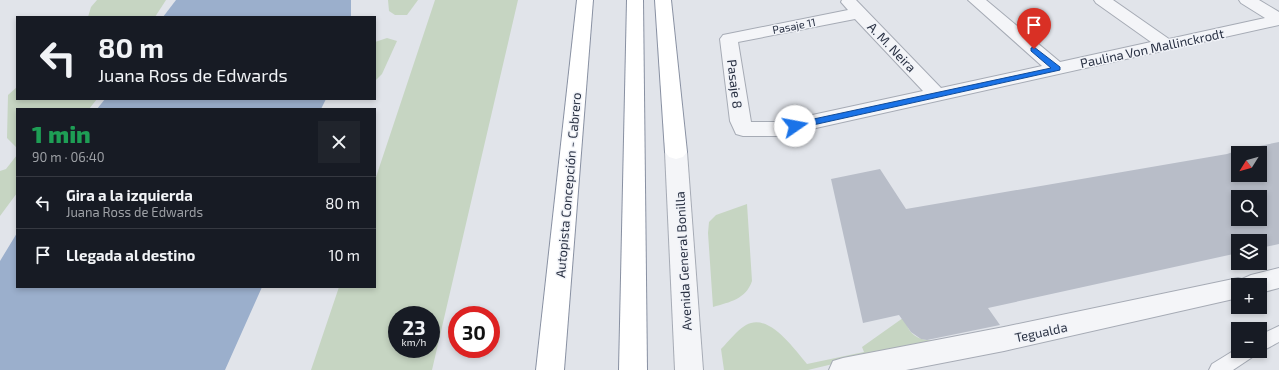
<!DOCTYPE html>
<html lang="es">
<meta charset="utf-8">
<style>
body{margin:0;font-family:"Exo 2",sans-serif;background:#20242c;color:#f1f3f6;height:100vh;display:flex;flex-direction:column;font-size:15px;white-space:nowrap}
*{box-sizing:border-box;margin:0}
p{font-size:13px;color:#9ea1a6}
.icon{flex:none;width:22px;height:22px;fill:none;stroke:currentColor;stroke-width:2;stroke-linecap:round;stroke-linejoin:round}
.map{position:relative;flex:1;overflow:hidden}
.panel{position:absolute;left:16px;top:108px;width:360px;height:180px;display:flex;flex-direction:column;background:#171b24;border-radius:0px;box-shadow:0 2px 6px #0003}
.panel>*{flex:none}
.hud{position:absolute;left:16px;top:16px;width:360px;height:84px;border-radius:0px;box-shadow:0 2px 6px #0003;background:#171b24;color:#f1f3f6;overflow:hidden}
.needle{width:26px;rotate:233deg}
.buttons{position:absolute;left:1231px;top:146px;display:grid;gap:8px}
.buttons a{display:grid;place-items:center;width:36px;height:36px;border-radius:0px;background:#171b24;box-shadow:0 2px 6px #0003;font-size:20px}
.speed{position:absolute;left:388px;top:306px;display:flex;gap:8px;font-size:20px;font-weight:700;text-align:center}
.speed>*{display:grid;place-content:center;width:52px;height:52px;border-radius:50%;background:#171b24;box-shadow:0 2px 6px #0003;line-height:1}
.speed small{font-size:10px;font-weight:400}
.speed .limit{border:6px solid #d22;background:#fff;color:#111}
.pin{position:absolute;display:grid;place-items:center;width:34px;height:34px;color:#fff;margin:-41px -17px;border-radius:50% 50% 50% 0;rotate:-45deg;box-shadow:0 0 4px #0007}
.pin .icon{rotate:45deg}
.me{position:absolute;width:44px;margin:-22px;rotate:78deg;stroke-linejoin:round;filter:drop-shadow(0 0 3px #0008)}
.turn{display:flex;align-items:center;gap:14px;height:84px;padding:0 16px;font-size:18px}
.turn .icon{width:52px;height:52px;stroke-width:2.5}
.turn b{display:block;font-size:28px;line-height:34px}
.round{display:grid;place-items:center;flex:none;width:42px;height:42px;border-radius:0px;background:#20242c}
.overview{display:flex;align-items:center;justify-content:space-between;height:68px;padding:0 16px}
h1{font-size:24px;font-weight:800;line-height:30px;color:#1e9e55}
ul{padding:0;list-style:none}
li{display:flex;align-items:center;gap:12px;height:52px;padding:0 16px;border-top:1px solid #363941}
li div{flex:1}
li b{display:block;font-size:15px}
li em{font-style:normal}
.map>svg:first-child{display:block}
.green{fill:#c6d5c2;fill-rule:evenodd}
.water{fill:#9bafcc}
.building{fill:#b8bdc8;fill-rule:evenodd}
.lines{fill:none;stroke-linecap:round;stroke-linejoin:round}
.service-casing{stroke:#a6abb5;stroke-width:2}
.minor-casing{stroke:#a6abb5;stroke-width:2}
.tertiary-casing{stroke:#a6abb5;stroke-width:2}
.motorway-casing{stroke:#8890a2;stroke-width:2}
.service{fill:#f4f5f8;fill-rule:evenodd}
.minor{fill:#f4f5f8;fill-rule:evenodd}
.tertiary{fill:#f4f5f8;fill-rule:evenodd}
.motorway{fill:#fff;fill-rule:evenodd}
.route{fill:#1a73e8;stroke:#114b97}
.labels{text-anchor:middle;stroke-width:3;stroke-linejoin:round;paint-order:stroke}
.far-street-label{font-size:11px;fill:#293143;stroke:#f1f3f8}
.street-label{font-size:13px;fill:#293143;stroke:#f1f3f8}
</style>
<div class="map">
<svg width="1279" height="370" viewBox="0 0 1279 370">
<rect width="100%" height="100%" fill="#e1e4ea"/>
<!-- green -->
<g class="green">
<polygon points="97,0 166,0 155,17 88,17 91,7"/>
<polygon points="388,0 418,0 407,15 395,15 389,11"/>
<path d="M 435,0 L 518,0 L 432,370 L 311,370 L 339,287 L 375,287 L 375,180 ZM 397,315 L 431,315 L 431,349 L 397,349 Z"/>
<polygon points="387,38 397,41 382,74 375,81 375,42"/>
<polygon points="17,87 17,99 97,99 89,109 17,109 17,148 7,138 8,95"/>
<polygon points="17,155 17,193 0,216 0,171 6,169"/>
<path d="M 747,204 L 752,281 C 746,299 730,302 713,307 L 708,233 L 709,222 L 716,215 Z"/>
<path d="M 910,313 L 906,322 C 909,335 920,341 932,340 L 808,370 L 724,370 L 721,349 C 729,341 737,330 746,325 C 769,312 794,349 807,364 L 864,352 L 862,347 Z"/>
</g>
<!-- water -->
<g class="water">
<polygon points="176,0 351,0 351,17 163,17"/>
<polygon points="105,99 326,99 321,109 97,109"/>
<polygon points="17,233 17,287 262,287 225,370 0,370 0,261"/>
</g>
<!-- building -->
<path class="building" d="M 1279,142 L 1279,244 L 1260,248 L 1260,241 L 1238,241 L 1238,253 L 988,308 L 1000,325 L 927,340 L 921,339 L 911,332 L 899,315 L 863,323 L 831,179 L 880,169 L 906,209 L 1227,154 L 1239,150 ZM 1238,153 L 1260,153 L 1260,175 L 1238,175 ZM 1238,197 L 1260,197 L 1260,219 L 1238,219 Z"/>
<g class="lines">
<!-- service casing -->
<g class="service-casing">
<g id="service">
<path d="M 1279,326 L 1279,342 C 1273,345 1266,350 1259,351 L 1260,351 L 1260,335 Z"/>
<polygon points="1238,348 1238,351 1257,351 1254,356 1233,370 1209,370 1212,364"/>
</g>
</g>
<!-- minor casing -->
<g class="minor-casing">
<path id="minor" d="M 842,0 L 856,0 L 941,88 L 1042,66 L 968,0 L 986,0 L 1060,62 L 1151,42 L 1096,3 L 1094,0 L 1113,0 L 1169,39 L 1265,18 L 1241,3 L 1239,0 L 1259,0 L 1279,12 L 1279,25 L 780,136 L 743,136 L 736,134 L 730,121 L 720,39 L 723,35 L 848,10 L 841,2 ZM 855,19 L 923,91 L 780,122 L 751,122 L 738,42 Z"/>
</g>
<!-- tertiary casing -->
<g class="tertiary-casing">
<g id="tertiary">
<polygon points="676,145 683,147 687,152 703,370 675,370 665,152 669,147"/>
<polygon points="1279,268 1279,288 1260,293 1260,285 1238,285 1238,298 1004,351 906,370 829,370 833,361 843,358 1004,327 1238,278 1242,279 1251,275"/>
</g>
</g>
<!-- motorway casing -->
<g class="motorway-casing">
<g id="motorway">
<polygon points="577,0 593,0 564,370 536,370"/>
<polygon points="627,0 643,0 647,370 619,370"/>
<polygon points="655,0 671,0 687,152 683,157 676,159 669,157 665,152"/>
</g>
</g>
<!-- service -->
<use href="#service" class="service"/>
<!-- minor -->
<use href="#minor" class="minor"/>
<!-- tertiary -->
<use href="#tertiary" class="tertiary"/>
<!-- motorway -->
<use href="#motorway" class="motorway"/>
</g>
<!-- route -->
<polygon class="route" points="1034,47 1060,67 1060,70 795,129 790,126 795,123 1051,68 1031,51 1031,48"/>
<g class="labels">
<!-- far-street labels -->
<g class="far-street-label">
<text transform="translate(794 26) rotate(-11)" y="4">Pasaje 11</text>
</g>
<!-- street labels -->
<g class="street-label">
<text transform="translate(892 47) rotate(46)" y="5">A. M. Neira</text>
<text transform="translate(1152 48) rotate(-12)" y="5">Paulina Von Mallinckrodt</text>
<text transform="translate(735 84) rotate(83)" y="5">Pasaje 8</text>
<text transform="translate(568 185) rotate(-85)" y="5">Autopista Concepción - Cabrero</text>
<text transform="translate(683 261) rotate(-93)" y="5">Avenida General Bonilla</text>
<text transform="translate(1041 332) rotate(-12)" y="5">Tegualda</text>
</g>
</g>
</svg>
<div class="buttons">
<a><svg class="needle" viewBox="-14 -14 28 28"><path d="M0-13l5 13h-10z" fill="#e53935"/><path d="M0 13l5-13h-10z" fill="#9ea1a6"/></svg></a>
<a><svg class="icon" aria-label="search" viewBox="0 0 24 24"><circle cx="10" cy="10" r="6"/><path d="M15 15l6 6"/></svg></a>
<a><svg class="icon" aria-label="layers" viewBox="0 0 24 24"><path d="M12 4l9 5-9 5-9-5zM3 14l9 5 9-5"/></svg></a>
<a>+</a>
<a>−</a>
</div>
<div class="speed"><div>23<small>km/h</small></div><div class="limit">30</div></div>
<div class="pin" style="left:1034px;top:49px;background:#d93025"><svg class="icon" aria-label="arrive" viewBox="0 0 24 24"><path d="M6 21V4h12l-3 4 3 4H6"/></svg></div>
<svg class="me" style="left:795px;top:126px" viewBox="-20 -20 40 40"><circle r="19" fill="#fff"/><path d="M0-13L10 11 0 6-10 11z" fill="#1a73e8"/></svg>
<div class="hud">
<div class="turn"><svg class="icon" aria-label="left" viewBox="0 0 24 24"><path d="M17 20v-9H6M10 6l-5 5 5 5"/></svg><div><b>80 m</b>Juana Ross de Edwards</div></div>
</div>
<section class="panel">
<div class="overview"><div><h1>1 min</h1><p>90 m · 06:40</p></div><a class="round"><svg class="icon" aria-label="close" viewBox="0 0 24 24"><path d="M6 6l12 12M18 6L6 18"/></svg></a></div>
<ul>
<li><svg class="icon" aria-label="left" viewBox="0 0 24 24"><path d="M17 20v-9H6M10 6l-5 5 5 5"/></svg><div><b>Gira a la izquierda</b><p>Juana Ross de Edwards</p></div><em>80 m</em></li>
<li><svg class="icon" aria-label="arrive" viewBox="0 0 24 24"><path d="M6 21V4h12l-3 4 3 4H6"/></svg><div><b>Llegada al destino</b></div><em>10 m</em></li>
</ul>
</section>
</div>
